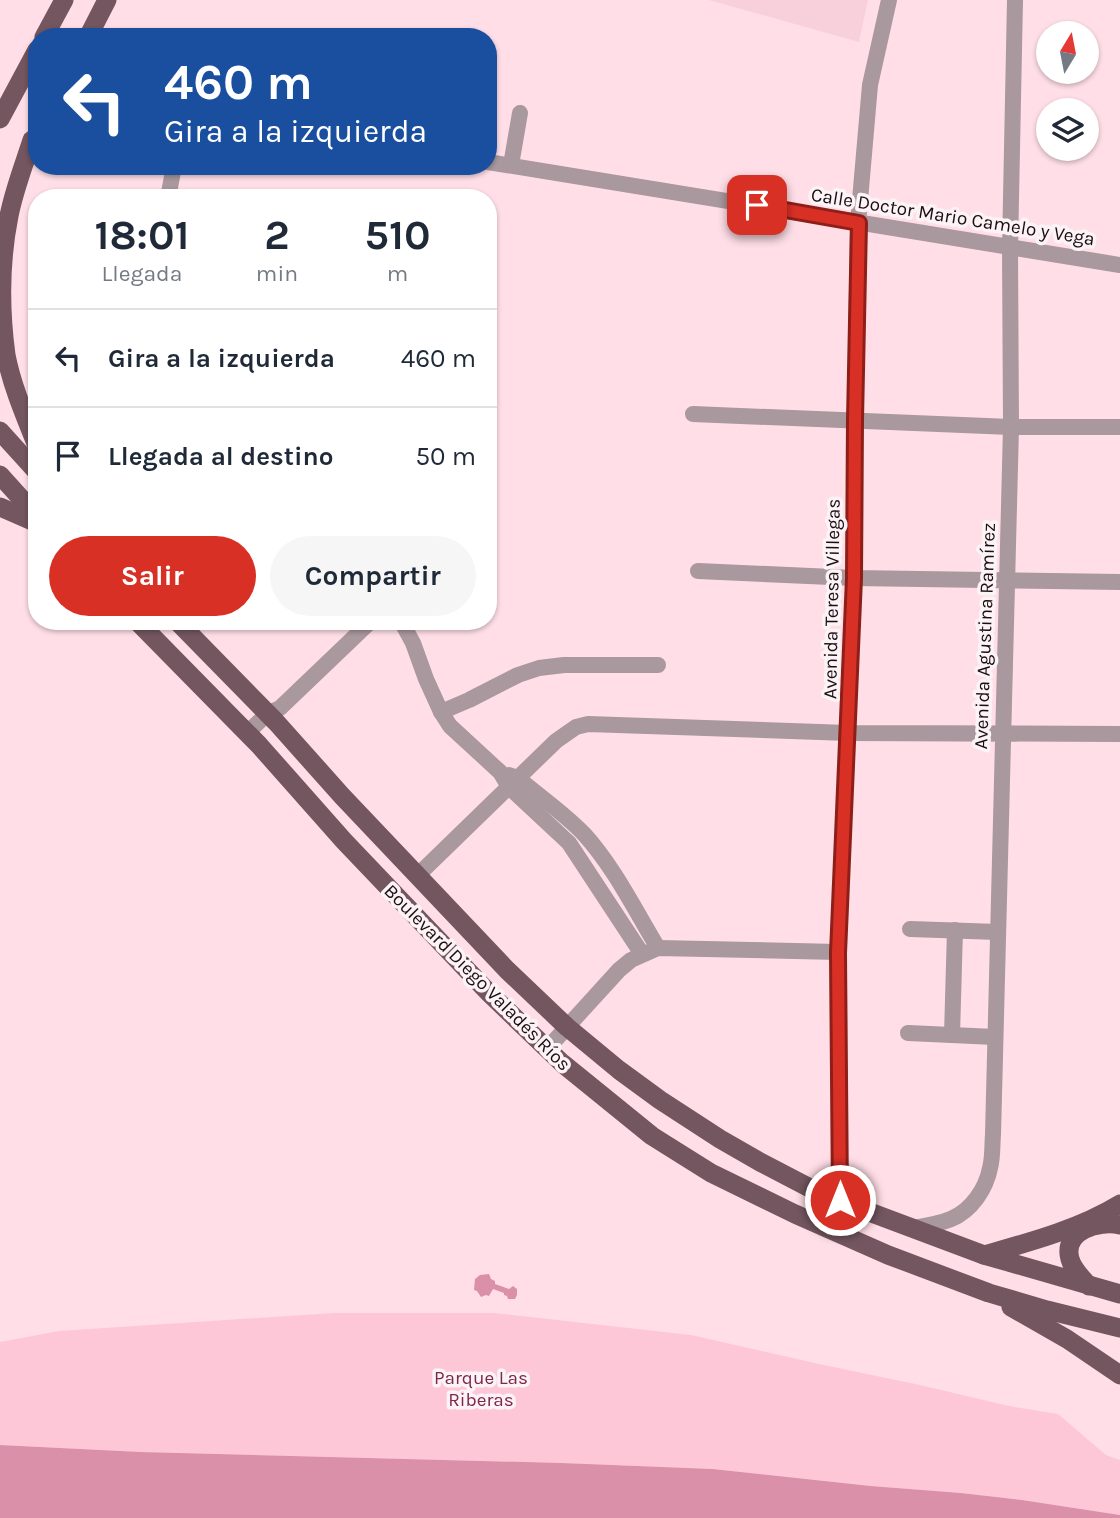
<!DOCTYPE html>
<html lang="es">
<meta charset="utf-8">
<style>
body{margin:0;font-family:Karla,sans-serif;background:#f6f6f7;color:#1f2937;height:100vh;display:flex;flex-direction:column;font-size:26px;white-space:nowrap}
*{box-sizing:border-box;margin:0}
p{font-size:23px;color:#747a83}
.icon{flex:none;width:38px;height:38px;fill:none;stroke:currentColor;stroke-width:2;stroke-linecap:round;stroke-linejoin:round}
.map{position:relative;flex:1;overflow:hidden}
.panel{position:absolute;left:28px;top:189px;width:469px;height:441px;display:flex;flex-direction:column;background:#fff;border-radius:28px;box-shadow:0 2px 5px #0004}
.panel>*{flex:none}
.banner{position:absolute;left:28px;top:28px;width:469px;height:147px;border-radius:28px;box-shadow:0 2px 5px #0004;background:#1a4fa0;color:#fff;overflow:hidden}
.needle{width:46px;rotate:10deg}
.tools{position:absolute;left:1036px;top:21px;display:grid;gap:14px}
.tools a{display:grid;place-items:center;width:63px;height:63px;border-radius:50%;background:#fff;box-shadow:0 2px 5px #0004;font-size:35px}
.pin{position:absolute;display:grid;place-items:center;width:60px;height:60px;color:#fff;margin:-30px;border-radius:14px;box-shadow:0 4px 10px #0006}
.me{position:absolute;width:77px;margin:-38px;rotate:0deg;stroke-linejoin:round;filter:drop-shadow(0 0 5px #0008)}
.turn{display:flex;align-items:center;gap:24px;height:147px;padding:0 21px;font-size:32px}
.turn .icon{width:91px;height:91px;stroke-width:2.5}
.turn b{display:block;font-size:49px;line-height:60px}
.eta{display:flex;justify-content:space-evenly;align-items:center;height:119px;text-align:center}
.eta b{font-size:42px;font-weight:700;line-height:49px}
.primary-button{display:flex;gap:14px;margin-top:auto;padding:14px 21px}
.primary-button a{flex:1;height:80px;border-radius:42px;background:#d93025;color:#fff;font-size:28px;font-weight:700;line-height:80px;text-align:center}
.primary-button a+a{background:#f6f6f7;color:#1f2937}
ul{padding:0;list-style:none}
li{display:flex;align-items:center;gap:21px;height:98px;padding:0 21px;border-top:2px solid #e0e1e3}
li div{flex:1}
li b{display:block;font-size:26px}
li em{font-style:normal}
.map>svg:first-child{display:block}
.built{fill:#f7d0dc}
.green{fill:#fec7d8}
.water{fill:#db90a9}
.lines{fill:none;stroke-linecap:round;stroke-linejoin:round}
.minor{stroke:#a9989d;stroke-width:16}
.major{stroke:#73565f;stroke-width:19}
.route-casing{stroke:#8d1f18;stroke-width:18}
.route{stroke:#d93025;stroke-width:12}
.labels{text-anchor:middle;stroke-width:7;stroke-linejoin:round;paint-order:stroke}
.street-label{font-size:19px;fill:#1b0e12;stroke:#fbf3f5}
.park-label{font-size:19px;fill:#7e264b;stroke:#fbf3f5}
</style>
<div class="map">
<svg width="1120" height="1518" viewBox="0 0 1120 1518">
<rect width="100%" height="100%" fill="#ffdee7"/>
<!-- built -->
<polygon class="built" points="709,0 868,0 859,42"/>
<!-- green -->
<polygon class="green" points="334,1313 494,1313 691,1335 819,1364 920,1385 1009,1406 1058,1414 1106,1455 1120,1460 1120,1515 1022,1500 961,1493 872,1486 713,1469 562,1463 141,1452 0,1445 0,1342 59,1331"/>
<!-- water -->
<g class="water">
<polygon points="489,1274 491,1279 495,1281 495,1284 509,1289 513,1286 517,1289 517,1295 515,1299 508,1299 507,1296 504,1295 504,1293 493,1289 489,1296 486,1295 481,1297 477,1291 474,1290 475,1279 480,1275"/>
<polygon points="0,1445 141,1452 562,1463 713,1469 871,1486 961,1493 1022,1500 1120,1515 1120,1518 0,1518"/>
</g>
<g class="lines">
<!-- minor -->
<g class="minor">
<polyline points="488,162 1120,265"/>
<polyline points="511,165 520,113"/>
<polyline points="168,198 174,166"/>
<polyline points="693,414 1011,427 1120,427"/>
<polyline points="698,571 854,578 1120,582"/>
<polyline points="401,621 413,643 426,679 441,712 450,726 500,772 509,787 569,843 642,954"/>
<polyline points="441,712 469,700 518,675 539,668 564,665 658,665"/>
<polyline points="247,733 267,714 280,708 371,621"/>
<path d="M 509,775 L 518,778 C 540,797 564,813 584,834 C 614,867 635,910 658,948"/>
<polyline points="418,875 556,741 576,727 588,724 848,733 1120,734"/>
<polyline points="910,929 998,932"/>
<polyline points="908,1033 995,1037"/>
<polyline points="952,1035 955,930"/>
<polyline points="547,1049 619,970 631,960 658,948 838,952"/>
<polyline points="840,1201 838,952 854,578 855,420 858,223 870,85 889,0"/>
<path d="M 913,1228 C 926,1226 939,1224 951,1219 C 971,1211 986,1189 990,1168 C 993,1157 992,1145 993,1135 L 1011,427 L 1010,248 L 1015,0"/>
</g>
<!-- major -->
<g class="major">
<polyline points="44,37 64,0"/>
<polyline points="88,37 107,0"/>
<polyline points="0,119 37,50"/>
<path d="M 32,140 C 24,165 14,190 9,216 C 0,261 0,310 6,355 C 12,386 25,416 37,446"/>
<polyline points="0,431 37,472"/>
<polyline points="0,475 37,516"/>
<polyline points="0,507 37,523"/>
<polyline points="137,621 259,745 344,841 489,993 562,1063 652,1136 711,1173 795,1214 888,1255 989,1293 1047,1310 1120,1328"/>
<polyline points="177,621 276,722 342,796 507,970 567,1027 619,1070 660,1100 720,1139 760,1162 808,1187 840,1201 984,1255 1120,1294"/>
<path d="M 984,1255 C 1030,1242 1079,1229 1120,1204"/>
<path d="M 1089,1286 C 1082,1278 1073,1270 1070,1259 C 1062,1231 1099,1220 1120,1225"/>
<polyline points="1011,1307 1067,1339 1120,1375"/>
</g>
</g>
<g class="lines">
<!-- route casing -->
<g class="route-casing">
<polyline id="route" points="757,205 859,223 855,420 854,578 838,953 840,1200"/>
</g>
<!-- route -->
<use href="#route" class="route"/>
</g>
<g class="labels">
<!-- street labels -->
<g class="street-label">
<text transform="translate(953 216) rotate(9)" y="7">Calle Doctor Mario Camelo y Vega</text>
<text transform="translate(831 599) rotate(-89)" y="7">Avenida Teresa Villegas</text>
<text transform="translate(984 636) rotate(-88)" y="7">Avenida Agustina Ramírez</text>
<text transform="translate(478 977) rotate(45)" y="7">Boulevard Diego Valadés Ríos</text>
</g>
<!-- park labels -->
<g class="park-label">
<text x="481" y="1384">Parque Las<tspan x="481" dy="22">Riberas</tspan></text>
</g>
</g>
</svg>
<div class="tools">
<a><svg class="needle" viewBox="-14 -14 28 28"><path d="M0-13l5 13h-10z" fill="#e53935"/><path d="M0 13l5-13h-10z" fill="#747a83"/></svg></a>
<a><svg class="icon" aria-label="layers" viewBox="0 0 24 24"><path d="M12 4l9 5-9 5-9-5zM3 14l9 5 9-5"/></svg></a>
</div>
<div class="pin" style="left:757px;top:205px;background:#d93025"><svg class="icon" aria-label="arrive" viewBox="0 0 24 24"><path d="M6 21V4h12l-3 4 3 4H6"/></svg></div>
<svg class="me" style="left:840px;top:1200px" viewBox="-20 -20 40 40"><circle r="17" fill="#d93025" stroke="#fff" stroke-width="3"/><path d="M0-11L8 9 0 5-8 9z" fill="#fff"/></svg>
<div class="banner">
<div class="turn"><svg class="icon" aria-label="left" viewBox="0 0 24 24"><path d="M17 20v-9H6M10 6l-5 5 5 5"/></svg><div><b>460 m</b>Gira a la izquierda</div></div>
</div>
<section class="panel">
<div class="eta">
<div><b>18:01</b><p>Llegada</p></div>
<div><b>2</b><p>min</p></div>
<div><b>510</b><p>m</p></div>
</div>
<ul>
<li><svg class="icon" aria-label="left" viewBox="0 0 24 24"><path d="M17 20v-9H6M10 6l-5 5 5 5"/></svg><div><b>Gira a la izquierda</b></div><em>460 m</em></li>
<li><svg class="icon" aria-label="arrive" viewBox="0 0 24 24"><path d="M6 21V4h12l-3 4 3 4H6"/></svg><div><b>Llegada al destino</b></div><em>50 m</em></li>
</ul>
<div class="primary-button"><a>Salir</a><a>Compartir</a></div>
</section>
</div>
